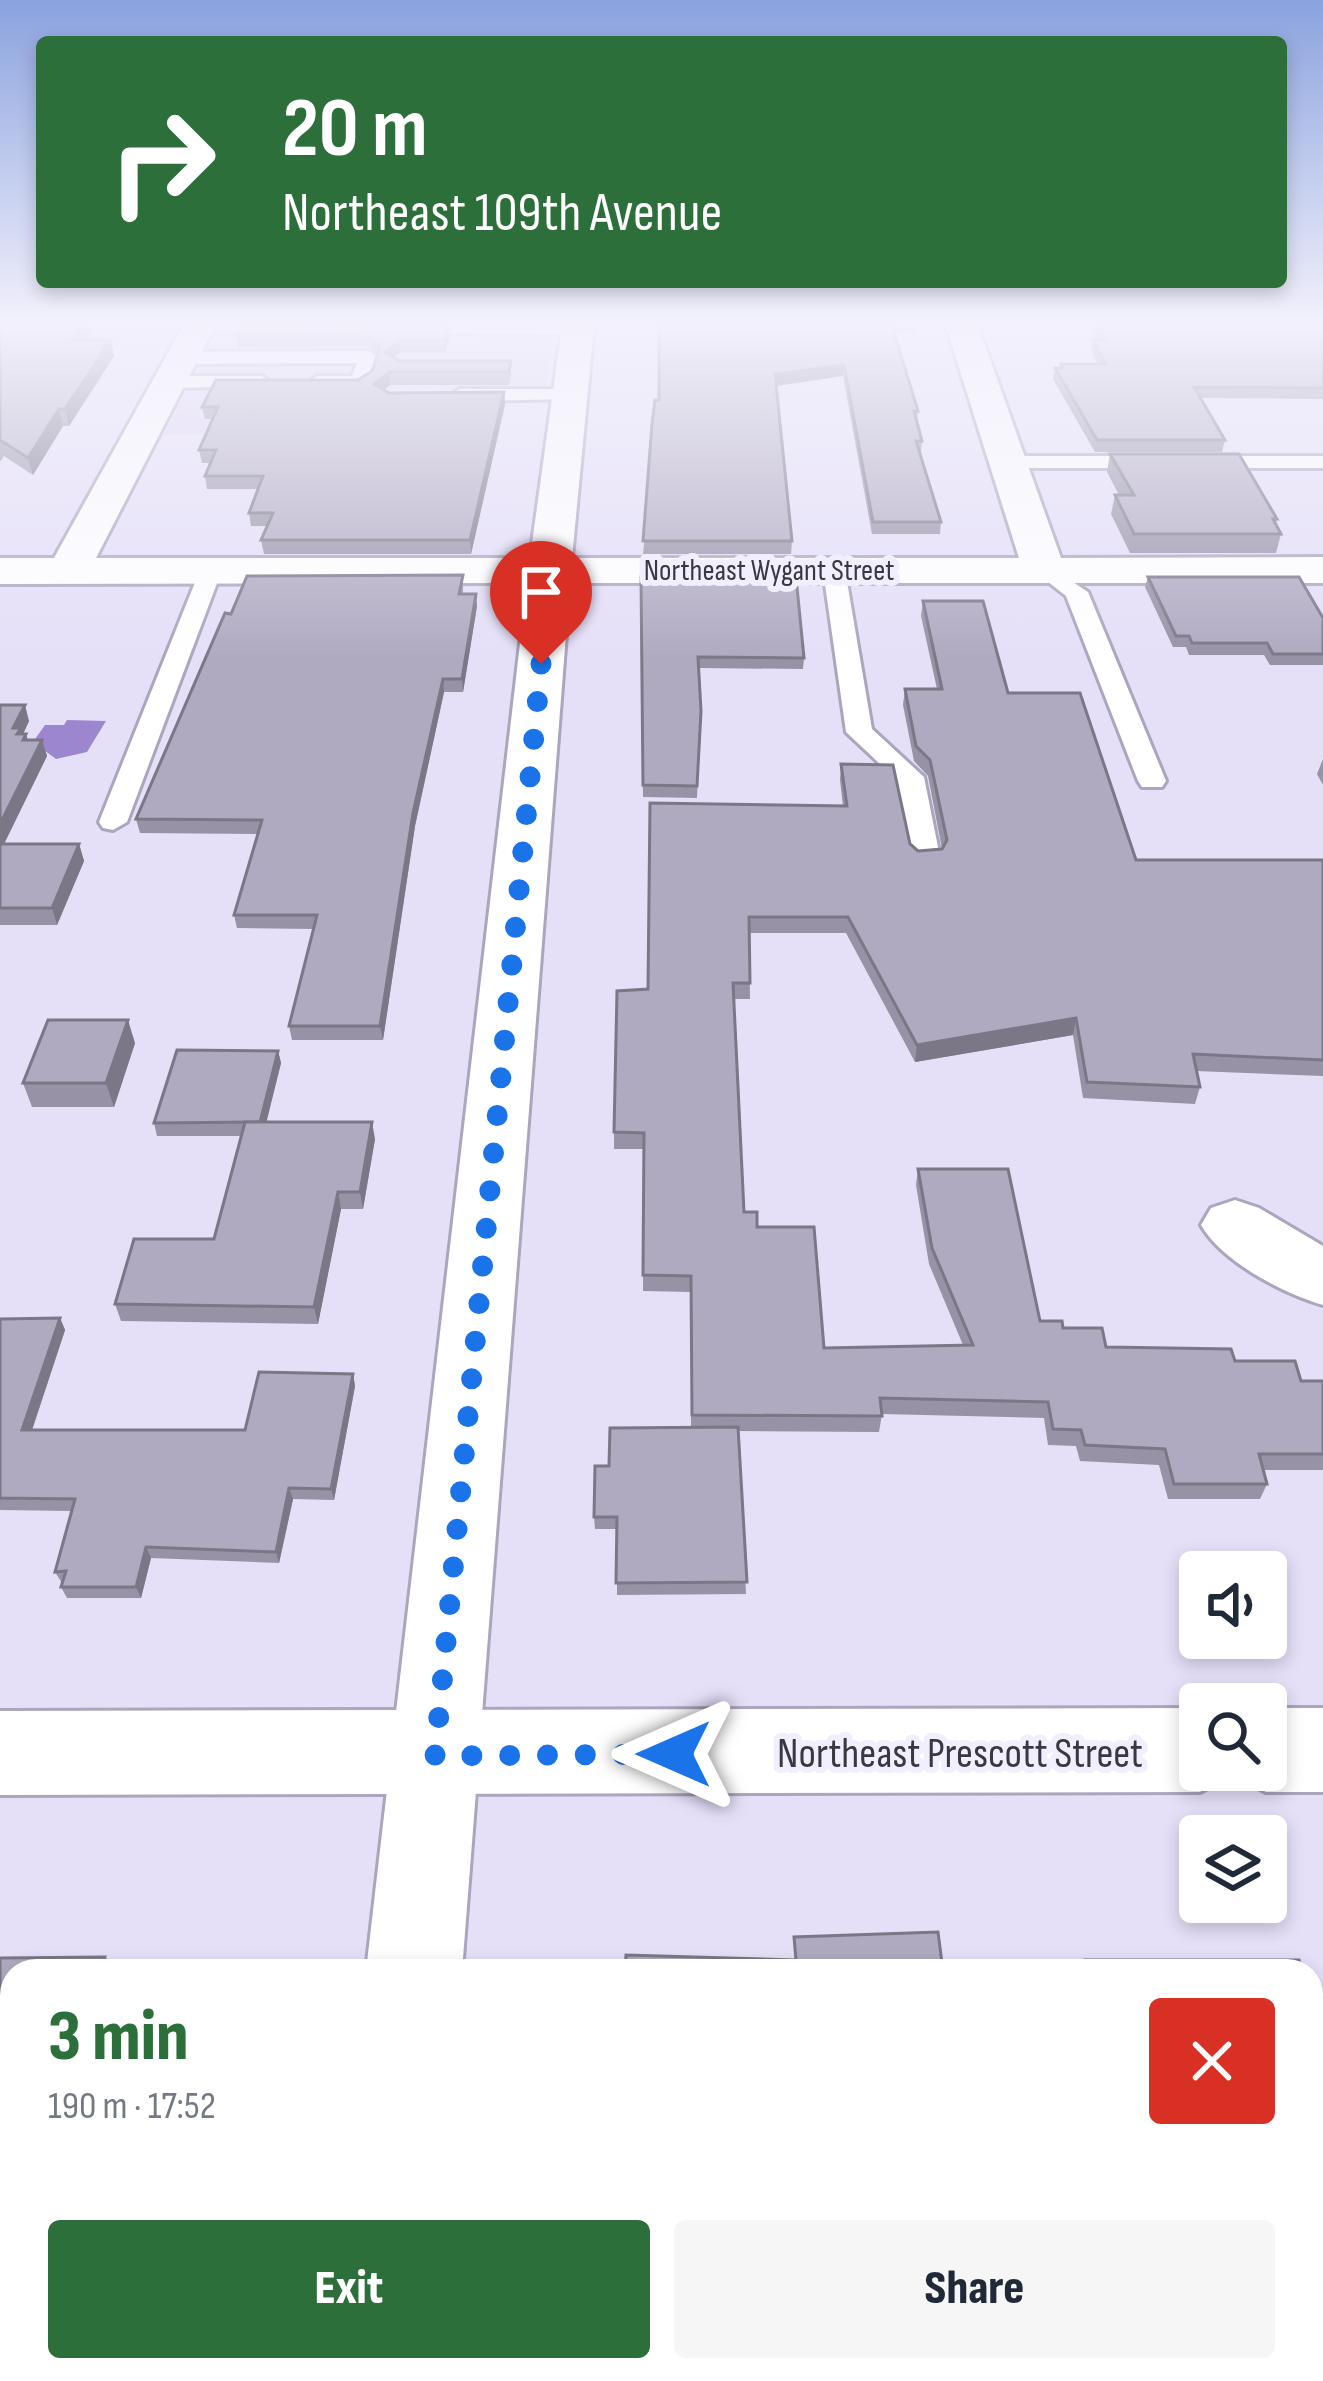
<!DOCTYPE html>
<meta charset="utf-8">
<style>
body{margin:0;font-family:"Sofia Sans Condensed",sans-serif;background:#f6f6f7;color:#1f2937;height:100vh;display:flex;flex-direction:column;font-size:45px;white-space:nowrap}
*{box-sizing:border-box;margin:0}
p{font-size:39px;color:#747a83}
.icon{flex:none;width:66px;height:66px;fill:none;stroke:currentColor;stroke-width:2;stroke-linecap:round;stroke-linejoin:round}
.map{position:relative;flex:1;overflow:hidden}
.sheet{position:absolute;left:0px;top:1959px;width:1323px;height:423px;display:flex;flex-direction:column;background:#fff;border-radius:36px 36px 0 0;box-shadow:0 6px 18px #0003}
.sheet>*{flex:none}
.banner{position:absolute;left:36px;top:36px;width:1251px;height:252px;border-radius:12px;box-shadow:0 6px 18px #0003;background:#2d6f3a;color:#fff;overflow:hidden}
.buttons{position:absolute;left:1179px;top:1551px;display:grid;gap:24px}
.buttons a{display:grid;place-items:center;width:108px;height:108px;border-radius:12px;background:#fff;box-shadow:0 6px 18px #0003;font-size:60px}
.pin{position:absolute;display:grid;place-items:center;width:102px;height:102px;color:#fff;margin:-123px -51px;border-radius:50% 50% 50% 0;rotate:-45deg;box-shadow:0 0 12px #0007}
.pin .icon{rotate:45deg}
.me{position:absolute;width:132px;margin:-66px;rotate:270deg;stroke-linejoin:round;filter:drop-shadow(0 0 9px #0008)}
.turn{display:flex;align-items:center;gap:42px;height:252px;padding:0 48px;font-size:54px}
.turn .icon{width:156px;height:156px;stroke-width:2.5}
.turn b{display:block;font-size:84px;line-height:102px}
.round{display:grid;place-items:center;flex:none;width:126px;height:126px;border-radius:12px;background:#f6f6f7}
.headline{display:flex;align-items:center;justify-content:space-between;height:204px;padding:0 48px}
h1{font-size:72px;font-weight:800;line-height:90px;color:#2d6f3a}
.cta{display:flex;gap:24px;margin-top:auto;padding:24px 48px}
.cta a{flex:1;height:138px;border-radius:12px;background:#2d6f3a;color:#fff;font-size:48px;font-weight:800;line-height:138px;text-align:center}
.cta a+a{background:#f6f6f7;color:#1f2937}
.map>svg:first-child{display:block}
.built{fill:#dcd3f2}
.water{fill:#9d86d0}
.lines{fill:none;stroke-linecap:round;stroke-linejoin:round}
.service-casing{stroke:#aba5bd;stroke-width:6}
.minor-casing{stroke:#aba5bd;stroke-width:6}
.tertiary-casing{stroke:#aba5bd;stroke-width:6}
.service{fill:#fff;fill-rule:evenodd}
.minor{fill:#fff;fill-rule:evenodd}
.tertiary{fill:#fff;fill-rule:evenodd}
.wall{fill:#9792a6}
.shaded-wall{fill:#7b7787}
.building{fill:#b0aac1;stroke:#7b7787;stroke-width:3}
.route{stroke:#1a73e8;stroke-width:21;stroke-dasharray:0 37.8}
.labels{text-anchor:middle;stroke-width:12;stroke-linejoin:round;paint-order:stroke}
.far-street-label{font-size:30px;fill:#393740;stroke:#f1eefd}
.near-street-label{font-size:42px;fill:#393740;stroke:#f1eefd}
</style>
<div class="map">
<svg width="1323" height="2381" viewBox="0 0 1323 2381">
<rect width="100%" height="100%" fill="#e5dff8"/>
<!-- built -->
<polygon class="built" points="0,326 555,326 546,389 372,389 358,435 164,435 208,351 44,344"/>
<!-- water -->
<polygon class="water" points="67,720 106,721 87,752 56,759 33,742 45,725 64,725"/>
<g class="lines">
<!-- service casing -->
<g class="service-casing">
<g id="service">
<polygon points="392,326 585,326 587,329 578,334 400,333"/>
<polygon points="190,327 293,326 294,328 285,333 199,332"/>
<path d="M 368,351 L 377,357 L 369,382 C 356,392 321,392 308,382 L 317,376 L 352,376 L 357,363 L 182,364 L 173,358 L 182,352 Z"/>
<polygon points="262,376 271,382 269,386 169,388 160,382 169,376"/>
<polygon points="570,389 580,395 577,399 460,401 450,395 460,389"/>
<polygon points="1323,456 1323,468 1005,468 995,462 1005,456"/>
<polygon points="211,563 222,570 127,822 113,830 103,828 99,822 200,570"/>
<polygon points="834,563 845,570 872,729 924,777 940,857 936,863 916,863 912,857 897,780 846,732 823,570"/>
<polygon points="1044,563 1088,592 1166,781 1162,787 1142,787 1138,781 1066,596 1033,570"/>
</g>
</g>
<!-- minor casing -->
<g class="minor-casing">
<g id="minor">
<polygon points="183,326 215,326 96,558 530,558 562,326 594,326 572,558 1019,558 946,326 978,326 1061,558 1323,557 1323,583 570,583 462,1971 366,1971 527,583 0,584 0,558 54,558"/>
<path d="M 1235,1200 L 1259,1208 L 1323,1246 L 1323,1305 C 1283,1293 1222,1262 1201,1225 L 1211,1208 Z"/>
<polygon points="319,2370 431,2370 430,2381 318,2381"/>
</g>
</g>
<!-- tertiary casing -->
<g class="tertiary-casing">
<polygon id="tertiary" points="1200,1708 1200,1770 1266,1770 1266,1708 1323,1708 1323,1792 1266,1792 1233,1775 1200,1792 0,1795 0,1711"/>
</g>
<!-- service -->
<use href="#service" class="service"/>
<!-- minor -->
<use href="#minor" class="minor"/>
<!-- tertiary -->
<use href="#tertiary" class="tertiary"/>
</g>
<!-- wall -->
<g class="wall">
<polygon points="0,326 95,326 86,340 114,356 69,426 63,426 33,475 4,456 0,462"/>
<polygon points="659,326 918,326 917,333 894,333 918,411 917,422 922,441 921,453 941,522 940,534 872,534 843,376 776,386 792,541 791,554 643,554 659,400"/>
<polygon points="1090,326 1323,326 1323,399 1200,398 1225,440 1222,452 1095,452 1053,379 1055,368 1060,368 1061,364 1098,364 1091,350 1093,340 1096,340"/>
<polygon points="448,327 449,338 445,352 400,352 394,357 399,361 512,373 509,385 390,385 383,390 389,393 504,392 505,404 471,554 264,554 261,540 268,526 251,526 249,513 258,489 207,489 205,476 210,463 202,463 199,450 213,419 205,419 202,407 358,380 372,371 377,355 368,346 238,347 236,335"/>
<polygon points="1110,454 1277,519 1276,524 1281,534 1276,553 1130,553 1111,514 1115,495 1119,495 1107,472"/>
<polygon points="463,575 463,594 477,606 463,692 444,692 415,826 383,1040 292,1040 289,1026 314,929 237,928 234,915 258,834 140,833 136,819 231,614"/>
<polygon points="641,577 804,658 803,669 699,668 701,711 697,798 643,797"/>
<polygon points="1148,577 1323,618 1323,665 1270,665 1264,655 1189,655 1186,647 1173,647 1145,587"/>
<polygon points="923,601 1008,693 1136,860 1323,860 1323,1076 1196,1071 1200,1087 1195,1104 1083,1098 1073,1035 915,1062 846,933 749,933 750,999 734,999 744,1212 757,1227 824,1348 963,1345 929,1264 916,1185 918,1169 1040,1321 1063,1328 1106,1347 1235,1361 1301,1381 1323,1381 1323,1470 1263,1470 1267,1484 1260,1499 1168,1499 1159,1465 1080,1461 1076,1446 1048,1445 1044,1418 882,1414 879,1432 738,1431 746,1594 617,1595 617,1529 595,1529 594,1517 609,1466 691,1427 691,1292 643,1291 644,1149 614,1149 614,1132 648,989 843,806 840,780 841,764 918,851 942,849 928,776 914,761 903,705 905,689 937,689 921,616"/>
<polygon points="0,705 29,721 23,734 28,740 42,740 47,756 4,844 79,844 84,861 57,925 0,925"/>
<polygon points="1323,759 1323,785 1317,774"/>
<polygon points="135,1043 114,1107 32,1107 23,1083"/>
<polygon points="278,1051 281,1063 266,1122 375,1139 363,1209 341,1209 318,1324 121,1321 115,1304 214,1239 242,1136 157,1136 154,1123"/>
<polygon points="60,1318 65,1330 32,1430 245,1430 353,1374 355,1386 334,1500 293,1499 279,1563 151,1558 141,1598 67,1598 61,1587 62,1583 55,1572 72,1511 0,1510 0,1319"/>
<polygon points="105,1957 113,1969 12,1971 12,2318 0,2318 0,1958"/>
<polygon points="1215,2370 1311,2370 1323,2381 1217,2381"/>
</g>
<!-- shaded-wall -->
<g class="shaded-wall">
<polygon points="81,326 95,326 75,356 72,340"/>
<polygon points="448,327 449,338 445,352 444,341"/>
<polygon points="111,340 114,356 69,426 65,409"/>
<polygon points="399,340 400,352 387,363 385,352"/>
<polygon points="844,365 843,376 775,386 775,374"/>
<polygon points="389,372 390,385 376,397 374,384"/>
<polygon points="504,392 505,404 471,554 470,540"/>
<polygon points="59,409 63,426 33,475 28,458"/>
<polygon points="476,594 477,606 463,692 462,679"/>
<polygon points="443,679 444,692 415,826 383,1040 380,1026 413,813"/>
<polygon points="25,705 29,721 23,734 26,734 31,750 13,728"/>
<polygon points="42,740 47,756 0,852 0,824"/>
<polygon points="79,844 84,861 57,925 52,908"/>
<polygon points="1076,1018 1073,1035 915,1062 917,1045"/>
<polygon points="128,1020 135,1043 114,1107 106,1083"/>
<polygon points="278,1051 281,1063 263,1136 260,1123"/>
<polygon points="372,1122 375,1139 363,1209 360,1192"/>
<polygon points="338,1192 341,1209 318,1324 314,1307"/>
<polygon points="60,1318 65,1330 28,1442 22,1430"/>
<polygon points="353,1374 355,1386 334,1500 331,1489"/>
<polygon points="289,1488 293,1499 279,1563 276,1552"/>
<polygon points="146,1547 151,1558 141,1598 136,1587"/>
<polygon points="105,1957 113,1969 112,1971 102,1971"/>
</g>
<!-- building -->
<g class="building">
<polygon points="0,326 81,326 72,340 111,340 65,409 59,409 28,458 0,440"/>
<polygon points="240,326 448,327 444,341 399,340 385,352 399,361 511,361 509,372 389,372 374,384 389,393 504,392 470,540 261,540 273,513 249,513 263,476 205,476 216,450 199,450 218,407 202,407 216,380 358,380 372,371 380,347 367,335 236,335"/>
<polygon points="659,326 892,326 918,411 914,411 922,441 916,441 941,522 873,522 844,365 775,374 792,541 643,541 652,424 655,400 659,400"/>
<polygon points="1097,326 1323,326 1323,388 1194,387 1225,440 1097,440 1055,368 1063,368 1061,364 1105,364 1093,340 1104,340"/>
<polygon points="1110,454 1239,454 1277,519 1273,519 1281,534 1134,534 1115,495 1134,495"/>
<polygon points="463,575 459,594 476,594 462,679 443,679 413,813 380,1026 289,1026 317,915 234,915 262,820 136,819 225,613 231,614 247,576"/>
<polygon points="641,577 796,577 804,658 698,657 701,711 697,786 643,785"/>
<polygon points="1148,577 1299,577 1323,618 1323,654 1273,654 1267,643 1192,643 1189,636 1176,636"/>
<polygon points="923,601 983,601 1008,693 1080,693 1136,860 1323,860 1323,1060 1193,1054 1200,1087 1087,1082 1076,1018 917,1045 848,917 749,917 750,983 733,983 744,1212 757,1212 757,1227 814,1227 824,1348 973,1345 932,1248 918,1169 1008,1169 1040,1321 1062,1321 1063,1328 1102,1328 1106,1347 1231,1349 1235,1361 1295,1361 1301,1381 1323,1381 1323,1454 1259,1454 1267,1484 1174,1484 1165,1449 1085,1445 1081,1430 1053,1429 1048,1402 880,1398 882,1416 692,1415 691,1276 643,1275 644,1133 614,1132 617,991 648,989 650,803 847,806 841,764 893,765 910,844 918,851 942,849 947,840 930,760 916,746 905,689 942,689"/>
<polygon points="0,705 25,705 13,728 21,728 17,734 26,734 23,740 42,740 0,824"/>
<polygon points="0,844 79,844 52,908 0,908"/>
<polygon points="48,1020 128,1020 106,1083 23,1083"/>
<polygon points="177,1050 278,1051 260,1122 154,1123"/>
<polygon points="245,1122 372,1122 360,1192 338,1192 314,1307 115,1304 134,1239 214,1239"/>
<polygon points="60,1318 22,1430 245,1430 259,1372 353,1374 331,1489 289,1488 276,1552 146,1547 136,1587 61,1587 66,1571 55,1572 75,1499 0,1498 0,1319"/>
<polygon points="738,1427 747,1582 616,1583 617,1517 594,1517 595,1466 609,1466 610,1428"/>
<polygon points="938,1932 943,1971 625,1971 626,1955 796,1960 794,1937"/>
<polygon points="105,1957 102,1971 12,1971 12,2310 0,2310 0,1958"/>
<polygon points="1085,1960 1299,1960 1302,1971 1087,1971"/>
<polygon points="1311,2008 1317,2032 1323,2032 1323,2381 1226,2381 1223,2370 1311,2370"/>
<rect x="634" y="2370" width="261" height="11"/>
</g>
<!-- sky -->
<linearGradient id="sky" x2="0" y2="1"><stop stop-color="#8aa2de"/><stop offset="0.49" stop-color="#f3f1fc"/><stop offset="1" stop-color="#f3f1fc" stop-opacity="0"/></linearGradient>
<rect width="1323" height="660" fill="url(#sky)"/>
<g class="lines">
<!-- route -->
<polyline class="route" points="541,664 435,1756 674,1754"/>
</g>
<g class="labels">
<!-- far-street labels -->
<g class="far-street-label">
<text x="769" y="580">Northeast Wygant Street</text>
</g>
<!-- near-street labels -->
<g class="near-street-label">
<text x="960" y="1767">Northeast Prescott Street</text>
</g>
</g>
</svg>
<div class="buttons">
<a><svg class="icon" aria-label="sound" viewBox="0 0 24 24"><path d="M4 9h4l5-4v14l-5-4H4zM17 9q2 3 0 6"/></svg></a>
<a><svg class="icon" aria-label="search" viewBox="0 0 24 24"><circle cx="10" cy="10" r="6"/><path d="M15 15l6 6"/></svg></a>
<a><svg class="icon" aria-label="layers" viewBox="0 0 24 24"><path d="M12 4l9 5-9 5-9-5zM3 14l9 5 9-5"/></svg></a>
</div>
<div class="pin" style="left:541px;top:664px;background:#d93025"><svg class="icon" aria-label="arrive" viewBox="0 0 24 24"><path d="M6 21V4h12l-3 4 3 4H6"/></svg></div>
<svg class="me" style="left:674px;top:1754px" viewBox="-20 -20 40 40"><path d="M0-17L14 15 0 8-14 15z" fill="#1a73e8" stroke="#fff" stroke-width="4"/></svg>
<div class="banner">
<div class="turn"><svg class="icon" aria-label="right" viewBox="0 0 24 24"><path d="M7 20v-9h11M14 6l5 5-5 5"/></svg><div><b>20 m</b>Northeast 109th Avenue</div></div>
</div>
<section class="sheet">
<div class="headline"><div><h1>3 min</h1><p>190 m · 17:52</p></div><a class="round" style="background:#d93025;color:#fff"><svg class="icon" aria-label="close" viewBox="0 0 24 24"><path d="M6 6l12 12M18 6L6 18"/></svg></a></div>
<div class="cta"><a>Exit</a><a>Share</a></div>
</section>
</div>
